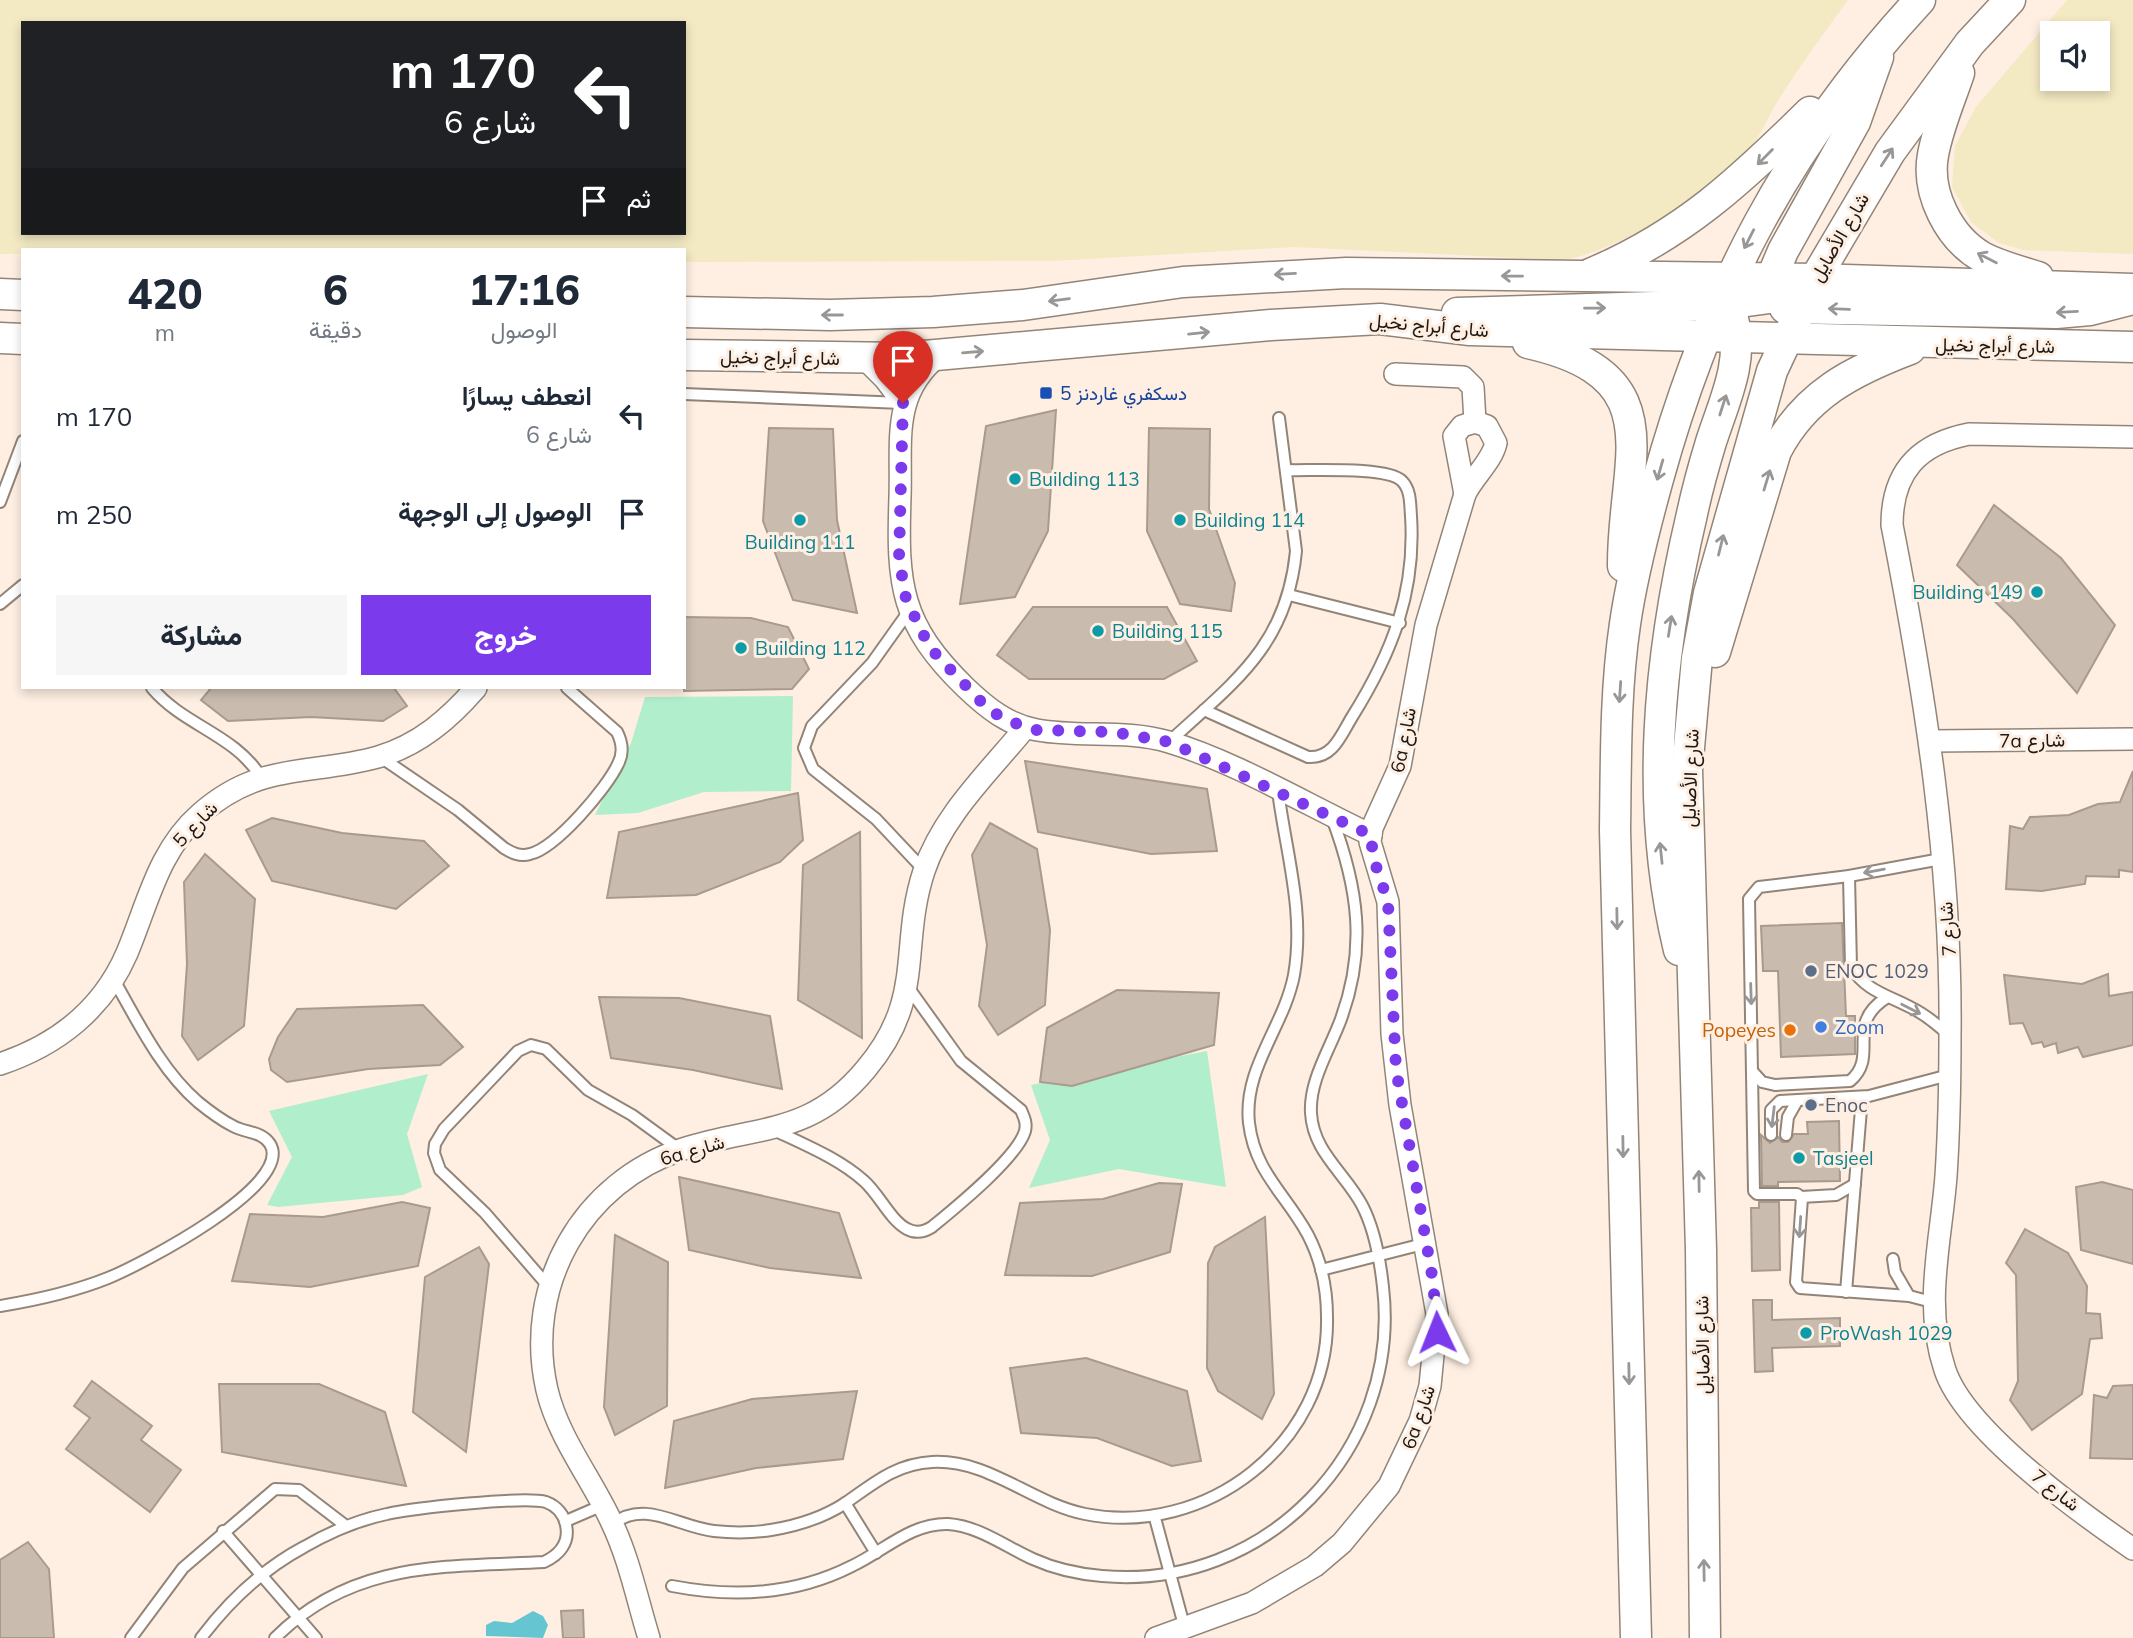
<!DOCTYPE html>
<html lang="ar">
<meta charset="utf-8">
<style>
body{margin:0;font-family:Mulish,Vazirmatn,sans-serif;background:#f6f6f7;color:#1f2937;direction:rtl;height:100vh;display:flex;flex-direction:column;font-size:26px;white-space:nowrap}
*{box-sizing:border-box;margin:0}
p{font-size:23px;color:#747a83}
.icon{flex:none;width:38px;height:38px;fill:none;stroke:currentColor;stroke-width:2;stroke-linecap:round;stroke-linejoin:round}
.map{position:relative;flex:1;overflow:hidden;direction:ltr}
.sheet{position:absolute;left:21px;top:248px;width:665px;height:441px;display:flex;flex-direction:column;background:#fff;border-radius:0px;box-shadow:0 4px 10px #0003;direction:rtl}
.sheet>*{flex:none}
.guide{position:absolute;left:21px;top:21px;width:665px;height:214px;border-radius:0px;box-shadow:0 4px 10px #0003;direction:rtl;background:#202124;color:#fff;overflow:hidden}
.buttons{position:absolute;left:2040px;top:21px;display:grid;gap:14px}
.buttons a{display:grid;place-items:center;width:70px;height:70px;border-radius:0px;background:#fff;box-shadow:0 4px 10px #0003;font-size:35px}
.pin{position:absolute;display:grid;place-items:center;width:60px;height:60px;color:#fff;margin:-72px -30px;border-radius:50% 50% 50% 0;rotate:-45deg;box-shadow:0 0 7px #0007}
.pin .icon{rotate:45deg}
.me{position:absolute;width:77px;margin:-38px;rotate:358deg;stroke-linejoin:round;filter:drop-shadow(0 0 5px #0008)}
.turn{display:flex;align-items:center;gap:24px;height:147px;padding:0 35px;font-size:32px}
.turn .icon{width:91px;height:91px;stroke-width:2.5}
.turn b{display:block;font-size:49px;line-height:60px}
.then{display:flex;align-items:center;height:66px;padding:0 35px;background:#0003;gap:14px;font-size:26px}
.eta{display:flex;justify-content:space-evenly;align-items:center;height:119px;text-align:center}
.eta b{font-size:42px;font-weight:800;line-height:49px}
.cta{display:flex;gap:14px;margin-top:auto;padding:14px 35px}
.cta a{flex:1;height:80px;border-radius:0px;background:#7c3aed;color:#fff;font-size:28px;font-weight:800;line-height:80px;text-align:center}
.cta a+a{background:#f6f6f7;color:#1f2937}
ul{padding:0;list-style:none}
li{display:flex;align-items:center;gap:21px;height:98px;padding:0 35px}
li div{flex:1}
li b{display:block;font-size:26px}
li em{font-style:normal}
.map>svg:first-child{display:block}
.green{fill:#b1eecb}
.sand{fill:#f3e9c3;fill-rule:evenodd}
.water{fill:#65c6d2}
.building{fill:#c9bbae;stroke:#a89b8e;stroke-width:2}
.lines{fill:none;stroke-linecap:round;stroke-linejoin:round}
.lane-casing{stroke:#928578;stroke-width:14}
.street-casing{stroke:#928578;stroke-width:24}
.secondary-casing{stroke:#928578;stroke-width:33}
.lane{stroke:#fff;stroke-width:10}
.street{stroke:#fff;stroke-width:21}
.secondary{stroke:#fff;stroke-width:30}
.oneway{stroke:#999795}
.route{stroke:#7c3aed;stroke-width:12;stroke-dasharray:0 21.6}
.transit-dot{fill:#1a4fb4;stroke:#feefe2;stroke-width:2.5}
.culture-dot{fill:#0f9aa8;stroke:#feefe2;stroke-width:2.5}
.service-dot{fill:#5c6f8a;stroke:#feefe2;stroke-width:2.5}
.shop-dot{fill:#3f7fe0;stroke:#feefe2;stroke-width:2.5}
.food-dot{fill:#e8710a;stroke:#feefe2;stroke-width:2.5}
.labels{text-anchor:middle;stroke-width:6;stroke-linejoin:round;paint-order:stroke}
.street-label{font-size:19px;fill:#1d1814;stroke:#feefe2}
.transit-label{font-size:19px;fill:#164399;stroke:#feefe2;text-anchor:start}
.culture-label{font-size:19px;fill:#0d838f;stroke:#feefe2;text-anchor:start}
.service-label{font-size:19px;fill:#4e5e75;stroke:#feefe2;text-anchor:start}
.shop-label{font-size:19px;fill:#366cbe;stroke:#feefe2;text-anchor:start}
.food-label{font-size:19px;fill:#c56008;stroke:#feefe2;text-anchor:end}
</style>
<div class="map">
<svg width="2133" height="1638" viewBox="0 0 2133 1638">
<rect width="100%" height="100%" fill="#feefe2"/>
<!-- green -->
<g class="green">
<polygon points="793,696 791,791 704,792 638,813 595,815 631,743 645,697"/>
<polygon points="1207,1051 1226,1187 1119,1169 1029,1188 1050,1140 1031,1085"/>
<polygon points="428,1074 407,1134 422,1187 403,1195 278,1207 267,1205 292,1157 269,1111"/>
</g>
<!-- sand -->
<g class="sand">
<path d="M 0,0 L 1848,0 C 1824,33 1799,67 1777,102 C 1768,117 1761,135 1750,148 C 1715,192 1619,251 1563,260 L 1294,247 L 1054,261 L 684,262 L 684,250 L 23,250 L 23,254 L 0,254 ZM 23,23 L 684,23 L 684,233 L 23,233 Z"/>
<path d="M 2067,0 L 2133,0 L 2133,254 L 2023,250 L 1999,243 L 1971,222 L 1952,187 L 1955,146 L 1976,107 ZM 2053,33 L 2098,33 L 2098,79 L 2053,79 Z"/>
</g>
<!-- water -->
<polygon class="water" points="533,1611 543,1616 548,1625 543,1638 486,1636 486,1625 494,1621 512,1623"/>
<!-- building -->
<g class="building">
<polygon points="1056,410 1048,531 1015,597 960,604 986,426"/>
<polygon points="769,428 833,429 837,520 857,613 793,600 763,521"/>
<polygon points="1149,428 1210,429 1209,509 1235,583 1231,611 1180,604 1147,531"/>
<polygon points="1994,505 2061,558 2115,625 2077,693 2013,619 1957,565"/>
<polygon points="1033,607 1167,607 1197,661 1164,679 1029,679 997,655"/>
<polygon points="684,617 751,618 788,627 809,669 792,689 684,691"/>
<polygon points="211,688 394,688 407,706 383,721 311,717 228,721 201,700"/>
<polygon points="1025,761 1207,789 1217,851 1151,854 1038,832"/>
<polygon points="2133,771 2133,872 2119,870 2119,877 2086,876 2085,884 2042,891 2006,889 2010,826 2023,829 2030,817 2069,815 2098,804 2120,802"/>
<polygon points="798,793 803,840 780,862 696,895 607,898 619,832"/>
<polygon points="272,818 342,833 424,841 449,866 396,909 272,881 246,830"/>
<polygon points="990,823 1037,849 1050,930 1045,1005 998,1035 979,1006 987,945 972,855"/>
<polygon points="860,832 862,1038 798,1000 803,865"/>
<polygon points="205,854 255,899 244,1026 198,1060 182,1036 187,964 184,882"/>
<polygon points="1842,923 1846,1016 1855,1016 1855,1054 1781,1057 1778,971 1763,971 1761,926"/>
<polygon points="2108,974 2109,996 2133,992 2133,1045 2083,1057 2078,1047 2058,1053 2056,1043 2044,1047 2042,1042 2032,1044 2023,1023 2010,1024 2004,975 2082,984"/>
<polygon points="1117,990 1219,993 1214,1045 1072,1086 1040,1082 1047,1028"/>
<polygon points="599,997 679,998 770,1016 782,1089 693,1070 611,1058"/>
<polygon points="423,1005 463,1047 440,1065 368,1069 287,1082 271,1070 269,1059 278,1037 297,1009"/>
<polygon points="1839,1121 1840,1181 1778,1182 1778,1186 1762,1186 1761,1135 1770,1143 1778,1137 1782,1142 1788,1142 1794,1134 1808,1134 1807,1122"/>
<polygon points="679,1177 839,1213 861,1278 770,1268 689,1250"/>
<polygon points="2102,1182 2133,1190 2133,1264 2081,1250 2076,1187"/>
<polygon points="1159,1183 1182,1184 1170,1252 1092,1276 1005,1275 1020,1203 1103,1199"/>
<polygon points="402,1202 430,1208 418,1266 310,1287 232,1281 250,1214 323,1217"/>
<polygon points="1759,1202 1779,1202 1780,1270 1752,1271 1751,1208 1759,1208"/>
<polygon points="1265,1217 1274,1394 1262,1419 1218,1391 1207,1368 1208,1263 1215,1247"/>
<polygon points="2025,1229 2068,1253 2087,1286 2086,1313 2100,1314 2102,1338 2090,1339 2082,1394 2032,1430 2010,1400 2018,1381 2016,1275 2006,1263"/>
<polygon points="615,1235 668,1262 667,1406 615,1435 604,1407"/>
<polygon points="479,1247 489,1264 466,1452 413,1412 425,1277"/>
<polygon points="1753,1300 1772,1300 1772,1320 1840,1318 1840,1346 1772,1348 1773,1371 1755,1372"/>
<polygon points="1086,1358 1187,1391 1201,1461 1172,1466 1097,1438 1021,1433 1010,1368"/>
<polygon points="92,1381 152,1426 141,1440 181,1470 150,1512 66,1449 90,1418 74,1406"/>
<polygon points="219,1384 319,1384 385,1412 406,1486 222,1452"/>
<polygon points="2133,1385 2133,1459 2090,1458 2094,1395 2107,1398 2113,1386"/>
<polygon points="857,1391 843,1459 756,1468 665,1488 674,1421 752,1399"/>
<polygon points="28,1542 49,1569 54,1638 0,1638 0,1560"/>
<polygon points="583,1610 584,1638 563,1638 561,1611"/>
</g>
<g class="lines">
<!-- lane casing -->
<g class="lane-casing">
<g id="lane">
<polyline points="684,394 902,403"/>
<polyline points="0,502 23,441"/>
<polyline points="1289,595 1400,623"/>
<polyline points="0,604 23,585"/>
<polyline points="909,611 872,663 812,726 804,748 813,769 876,819 924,870"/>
<path d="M 152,688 C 184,726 234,734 261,777"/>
<path d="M 1204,710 L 1308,757 C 1333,759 1341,735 1352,717 C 1392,653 1416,592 1411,516 C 1410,504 1411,490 1402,481 C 1387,466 1309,471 1286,470"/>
<path d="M 1169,742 C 1234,682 1287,646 1296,551 L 1279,418"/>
<path d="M 379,756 L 458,810 L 504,848 C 512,853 520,857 530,854 C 556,848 607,788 618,764 C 624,753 622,742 617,732 L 567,688"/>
<path d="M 1849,876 L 1851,967 C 1866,991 1887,995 1910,1007 C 1925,1014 1938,1025 1950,1036"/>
<path d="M 1753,1072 L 1762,1082 L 1775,1085 L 1850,1081 C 1880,1056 1844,1025 1886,998"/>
<path d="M 774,1130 C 805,1145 838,1158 864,1181 C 879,1194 890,1220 907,1229 C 916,1234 924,1232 932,1227 C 955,1208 1017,1158 1025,1131 C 1027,1123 1024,1117 1021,1110 L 961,1061 L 908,987"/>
<polyline points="1771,1135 1771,1110 1780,1101 1869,1096 1949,1075"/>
<polyline points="1786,1135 1788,1117 1797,1101"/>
<polyline points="1801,1197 1836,1195 1855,1184"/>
<polyline points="1893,1259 1895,1272 1909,1296"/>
<polyline points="1321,1270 1427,1243"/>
<polyline points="548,1286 485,1213 440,1170 434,1153 435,1144 444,1129 518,1051 531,1045 546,1049 588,1090 632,1115 680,1150"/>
<polyline points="1846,1292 1862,1097"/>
<polyline points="1932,1302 1909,1296 1800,1288 1796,1282 1802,1198 1797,1194 1757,1194 1754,1191 1749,899 1759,887 1849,876 1941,859"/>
<path d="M 0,1306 C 37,1300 73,1292 108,1278 C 140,1265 295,1185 270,1144 C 262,1131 245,1133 233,1126 C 221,1120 209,1111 198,1102 C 161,1070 138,1022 114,980"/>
<polyline points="845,1503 876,1553"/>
<polyline points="1155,1518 1185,1629"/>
<polyline points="566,1521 603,1505"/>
<path d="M 613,1524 C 644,1499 679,1527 714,1531 C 732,1533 752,1533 771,1530 C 796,1526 822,1518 844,1504 C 873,1484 895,1464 932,1462 C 989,1459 1031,1503 1085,1514 C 1205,1538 1330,1444 1327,1317 C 1327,1289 1321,1260 1308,1235 C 1286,1194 1255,1173 1249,1123 C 1243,1068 1284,1027 1294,975 C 1305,912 1286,853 1278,791"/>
<polyline points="223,1531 316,1638"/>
<path d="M 672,1586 C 734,1598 795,1595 852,1566 C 884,1551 911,1523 948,1524 C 979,1526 1006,1547 1033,1559 C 1055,1569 1078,1574 1102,1576 C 1265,1591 1402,1450 1383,1287 C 1380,1259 1375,1230 1362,1205 C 1345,1173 1313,1152 1311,1113 C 1309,1081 1330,1049 1341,1019 C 1367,948 1358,887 1332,818"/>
<polyline points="131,1638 183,1568 275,1489 299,1490 346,1526"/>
<path d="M 201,1638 C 229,1601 263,1569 304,1547 C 330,1532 358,1520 387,1514 C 413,1508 525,1496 546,1502 C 557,1506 564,1515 566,1525 C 570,1543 559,1555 544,1562 C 443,1567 352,1561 275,1638"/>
</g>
</g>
<!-- street casing -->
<g class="street-casing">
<g id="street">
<path d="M 938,356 C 891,395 902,441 900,497 C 897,585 900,624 966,688 C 987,708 1008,725 1037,730 C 1081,738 1125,729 1169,742 C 1236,762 1307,805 1371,835"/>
<polyline points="864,358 885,379 903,403"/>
<polyline points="1395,374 1463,377 1473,387 1475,422"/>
<path d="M 1475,422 L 1487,426 L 1496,443 C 1492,461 1474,476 1465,494 L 1454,436 L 1462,426 Z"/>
<path d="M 2133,437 L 1969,434 C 1918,444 1892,472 1892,525 C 1925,694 1952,864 1950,1036 C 1950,1082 1949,1130 1946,1176 C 1941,1242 1923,1305 1945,1370 C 1965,1430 2079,1512 2133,1549"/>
<polyline points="1931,741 2133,739"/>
<path d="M 0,1064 C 57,1045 103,1009 127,953 C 148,903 158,851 200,814 C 260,761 310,776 378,757 C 419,745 449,719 476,688"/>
<path d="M 649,1638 C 637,1599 629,1558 611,1521 C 591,1478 558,1437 547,1390 C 523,1286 582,1182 683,1149 C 756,1125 810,1137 866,1069 C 926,998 899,947 924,871 C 942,816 989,772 1025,728"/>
<polyline points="1156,1638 1252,1603 1315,1566 1342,1543 1389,1486 1420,1421 1430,1386 1437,1314 1400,1105 1392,1034 1388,902 1370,842 1372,828 1400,766 1426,625 1465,494"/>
</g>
</g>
<!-- secondary casing -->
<g class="secondary-casing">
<g id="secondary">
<path d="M 1959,73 C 1950,100 1938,127 1933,155 C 1926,193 1949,238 1982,257 C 1999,266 2019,271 2038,277"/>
<path d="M 1590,274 C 1683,235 1740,181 1810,112"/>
<polyline points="0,294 23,295"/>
<polyline points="1764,296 1783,251 1855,122 1878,57"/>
<polyline points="1785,308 2056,313 2090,310 2133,299"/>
<polyline points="684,312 830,315 933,312 1023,305 1183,282 1346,273 1815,279 2133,289"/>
<polyline points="1457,313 1718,305 1777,297 1801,288"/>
<polyline points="0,338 23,339"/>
<path d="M 1528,343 C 1675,376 1622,459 1623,566"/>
<polyline points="684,355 902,358 1271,325 1380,319 1470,330 2133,347"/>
<path d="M 1715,652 L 1776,451 C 1805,395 1852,371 1910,349"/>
<path d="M 1679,950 C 1644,805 1658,658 1692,514 C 1697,490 1704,465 1711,442 C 1724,401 1744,363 1733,319"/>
<path d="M 1636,1638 L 1615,830 C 1616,762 1615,691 1625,624 C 1632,575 1645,526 1658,479 C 1709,294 1789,141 1920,0"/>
<polyline points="1705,1638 1701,1250 1687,770 1697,658 1709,593 1772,371 1815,279 1890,152 1970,43 2010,0"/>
</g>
</g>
<!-- lane -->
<use href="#lane" class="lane"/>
<!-- street -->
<use href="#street" class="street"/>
<!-- secondary -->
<use href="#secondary" class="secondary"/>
</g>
<!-- one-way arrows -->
<defs><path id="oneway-shaft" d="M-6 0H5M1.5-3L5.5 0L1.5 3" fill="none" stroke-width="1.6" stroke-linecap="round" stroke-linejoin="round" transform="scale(1.75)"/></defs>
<g class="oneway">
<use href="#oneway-shaft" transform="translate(1765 157) rotate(135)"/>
<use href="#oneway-shaft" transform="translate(1887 157) rotate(-57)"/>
<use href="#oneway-shaft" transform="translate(1749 239) rotate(117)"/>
<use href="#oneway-shaft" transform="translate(1987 258) rotate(-153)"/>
<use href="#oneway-shaft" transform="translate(1285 274) rotate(177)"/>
<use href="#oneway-shaft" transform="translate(1512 276) rotate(-179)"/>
<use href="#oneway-shaft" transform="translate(1059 300) rotate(173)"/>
<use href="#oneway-shaft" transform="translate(1595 308) rotate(-1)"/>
<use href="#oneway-shaft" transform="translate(1839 309) rotate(-178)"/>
<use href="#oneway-shaft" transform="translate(2067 312) rotate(177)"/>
<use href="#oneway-shaft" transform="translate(832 315) rotate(180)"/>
<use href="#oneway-shaft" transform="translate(1199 333) rotate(-6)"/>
<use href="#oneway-shaft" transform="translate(973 352) rotate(-5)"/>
<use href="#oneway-shaft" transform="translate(1723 405) rotate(-72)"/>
<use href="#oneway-shaft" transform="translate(1660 470) rotate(106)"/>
<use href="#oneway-shaft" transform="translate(1767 480) rotate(-73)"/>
<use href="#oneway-shaft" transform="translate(1721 545) rotate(-76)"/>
<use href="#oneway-shaft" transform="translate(1670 626) rotate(-81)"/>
<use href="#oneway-shaft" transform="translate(1620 692) rotate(94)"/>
<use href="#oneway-shaft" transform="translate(1661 853) rotate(-96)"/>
<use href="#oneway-shaft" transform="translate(1874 871) rotate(170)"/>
<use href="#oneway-shaft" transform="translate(1617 919) rotate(89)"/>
<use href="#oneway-shaft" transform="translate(1751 994) rotate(88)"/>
<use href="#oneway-shaft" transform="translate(1911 1009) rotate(27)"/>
<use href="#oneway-shaft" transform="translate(1773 1117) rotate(97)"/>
<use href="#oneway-shaft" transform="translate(1623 1147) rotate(89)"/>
<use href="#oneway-shaft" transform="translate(1699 1181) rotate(-91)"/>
<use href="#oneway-shaft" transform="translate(1800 1227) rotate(94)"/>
<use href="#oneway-shaft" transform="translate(1629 1374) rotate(89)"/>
<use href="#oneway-shaft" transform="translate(1704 1570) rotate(-91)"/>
</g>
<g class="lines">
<!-- route -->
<polyline class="route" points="903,403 899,558 906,599 930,648 988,709 1006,720 1035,730 1113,732 1169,742 1371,835 1373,857 1388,902 1396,1069 1433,1281 1437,1332"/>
</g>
<!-- markers -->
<rect class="transit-dot" x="1039" y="386" width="14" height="14" rx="3.5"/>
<g class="culture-dot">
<circle cx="1015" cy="479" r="7"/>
<circle cx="800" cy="520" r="7"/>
<circle cx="1180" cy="520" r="7"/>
<circle cx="2037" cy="592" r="7"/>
<circle cx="1098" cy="631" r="7"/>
<circle cx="741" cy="648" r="7"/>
<circle cx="1799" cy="1158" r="7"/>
<circle cx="1806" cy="1333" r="7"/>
</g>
<g class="service-dot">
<circle cx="1811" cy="971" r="7"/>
<circle cx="1811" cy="1105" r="7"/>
</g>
<circle class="shop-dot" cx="1821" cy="1027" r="7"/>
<circle class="food-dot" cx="1790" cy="1030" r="7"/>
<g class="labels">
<!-- street labels -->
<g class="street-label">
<text transform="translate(1839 237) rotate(-60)" y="7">شارع الأصايل</text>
<text transform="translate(1429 325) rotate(5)" y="7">شارع أبراج نخيل</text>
<text transform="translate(1995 345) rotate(1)" y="7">شارع أبراج نخيل</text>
<text transform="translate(780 357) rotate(1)" y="7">شارع أبراج نخيل</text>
<text transform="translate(1403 740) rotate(-79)" y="7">6a شارع</text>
<text transform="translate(2032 740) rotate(-1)" y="7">7a شارع</text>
<text transform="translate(1690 778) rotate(-88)" y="7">شارع الأصايل</text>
<text transform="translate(195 824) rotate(-46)" y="7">شارع 5</text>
<text transform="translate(1947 929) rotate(-94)" y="7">شارع 7</text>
<text transform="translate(692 1150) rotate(-16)" y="7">6a شارع</text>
<text transform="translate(1702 1345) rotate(-91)" y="7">شارع الأصايل</text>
<text transform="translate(1418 1417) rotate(-71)" y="7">6a شارع</text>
<text transform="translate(2056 1490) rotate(38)" y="7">شارع 7</text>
</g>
<!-- transit labels -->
<g class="transit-label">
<text x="1060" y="400">دسكفري غاردنز 5</text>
</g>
<!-- culture labels -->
<g class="culture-label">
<text x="1029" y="486">Building 113</text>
<text x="1194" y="527">Building 114</text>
<text x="800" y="549" text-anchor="middle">Building 111</text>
<text x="2023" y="599" text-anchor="end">Building 149</text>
<text x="1112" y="638">Building 115</text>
<text x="755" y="655">Building 112</text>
<text x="1813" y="1165">Tasjeel</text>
<text x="1820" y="1340">ProWash 1029</text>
</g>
<!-- service labels -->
<g class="service-label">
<text x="1825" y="978">ENOC 1029</text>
<text x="1825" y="1112">Enoc</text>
</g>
<!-- shop labels -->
<g class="shop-label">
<text x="1835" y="1034">Zoom</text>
</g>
<!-- food labels -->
<g class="food-label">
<text x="1776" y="1037">Popeyes</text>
</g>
</g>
</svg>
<div class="buttons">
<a><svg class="icon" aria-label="sound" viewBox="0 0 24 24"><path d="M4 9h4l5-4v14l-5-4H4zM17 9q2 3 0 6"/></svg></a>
</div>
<div class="pin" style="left:903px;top:403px;background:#d93025"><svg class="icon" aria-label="arrive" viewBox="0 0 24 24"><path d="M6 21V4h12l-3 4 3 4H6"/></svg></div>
<svg class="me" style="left:1437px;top:1332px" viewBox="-20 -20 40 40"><path d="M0-17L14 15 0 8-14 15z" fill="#7c3aed" stroke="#fff" stroke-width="4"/></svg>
<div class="guide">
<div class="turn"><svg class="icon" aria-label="left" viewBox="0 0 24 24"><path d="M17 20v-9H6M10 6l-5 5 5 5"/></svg><div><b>170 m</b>شارع 6</div></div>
<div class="then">ثم<svg class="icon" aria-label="arrive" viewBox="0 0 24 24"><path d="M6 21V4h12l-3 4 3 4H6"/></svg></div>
</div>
<section class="sheet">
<div class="eta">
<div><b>17:16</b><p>الوصول</p></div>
<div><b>6</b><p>دقيقة</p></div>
<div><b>420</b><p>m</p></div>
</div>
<ul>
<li><svg class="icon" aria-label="left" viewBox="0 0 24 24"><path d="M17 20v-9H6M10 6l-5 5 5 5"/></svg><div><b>انعطف يسارًا</b><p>شارع 6</p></div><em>170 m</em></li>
<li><svg class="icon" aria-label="arrive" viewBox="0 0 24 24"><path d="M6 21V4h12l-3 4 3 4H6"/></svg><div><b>الوصول إلى الوجهة</b></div><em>250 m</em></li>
</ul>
<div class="cta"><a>خروج</a><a>مشاركة</a></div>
</section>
</div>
